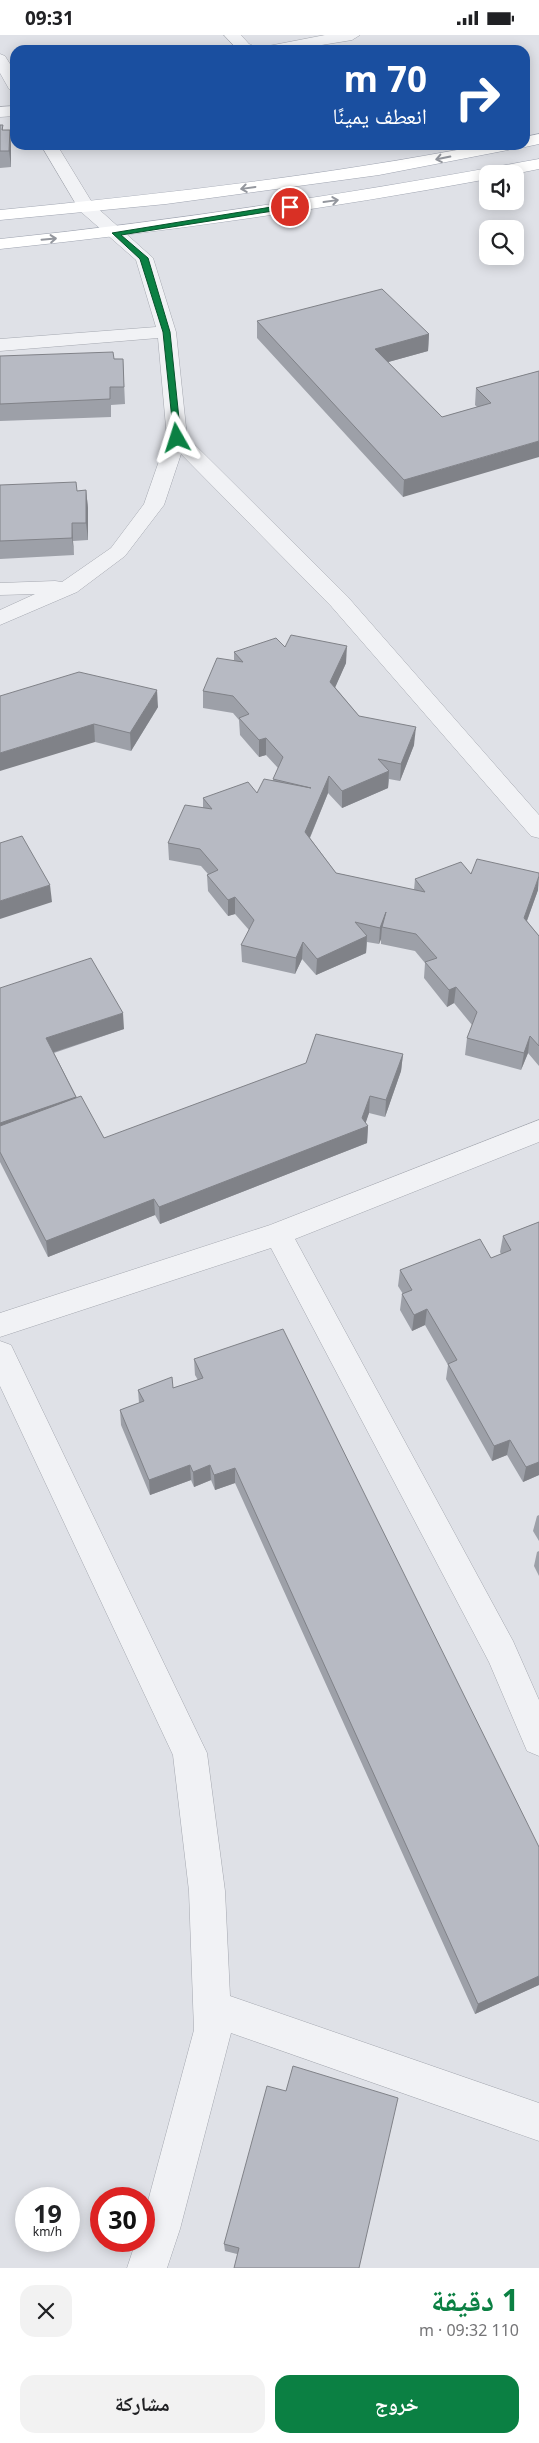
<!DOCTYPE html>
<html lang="ar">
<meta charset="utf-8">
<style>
body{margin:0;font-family:"Noto Sans","Noto Naskh Arabic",sans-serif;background:#f2f2f2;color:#202124;direction:rtl;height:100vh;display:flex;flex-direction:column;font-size:19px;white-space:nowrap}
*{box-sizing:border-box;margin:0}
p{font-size:16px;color:#757577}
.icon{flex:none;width:28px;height:28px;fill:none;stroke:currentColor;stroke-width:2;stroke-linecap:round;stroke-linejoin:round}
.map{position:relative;height:2233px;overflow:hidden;direction:ltr}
.side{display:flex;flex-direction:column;background:#fff;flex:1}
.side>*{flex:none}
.hud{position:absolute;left:10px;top:10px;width:520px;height:105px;border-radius:15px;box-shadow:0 2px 12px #0003;direction:rtl;background:#1a4fa0;color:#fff;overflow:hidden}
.controls{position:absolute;left:479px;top:130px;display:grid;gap:10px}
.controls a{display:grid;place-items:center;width:45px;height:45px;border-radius:10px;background:#fff;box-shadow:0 2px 12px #0003;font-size:25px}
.speed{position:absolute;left:15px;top:2152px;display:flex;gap:10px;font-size:25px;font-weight:700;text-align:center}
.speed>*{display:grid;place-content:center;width:65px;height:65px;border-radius:50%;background:#fff;box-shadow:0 2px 12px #0003;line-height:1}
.speed small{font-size:12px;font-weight:400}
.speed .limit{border:8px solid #d22;background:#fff;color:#111}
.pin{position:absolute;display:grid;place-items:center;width:42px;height:42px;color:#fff;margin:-21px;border:2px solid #fff;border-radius:50%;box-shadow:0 1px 5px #0007}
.me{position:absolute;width:55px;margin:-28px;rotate:354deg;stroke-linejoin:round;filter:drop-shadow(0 0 4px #0008)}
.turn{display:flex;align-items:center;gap:18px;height:105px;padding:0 20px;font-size:22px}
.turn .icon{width:65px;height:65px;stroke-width:2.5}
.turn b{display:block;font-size:35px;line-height:42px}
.round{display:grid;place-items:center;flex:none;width:52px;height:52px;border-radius:15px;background:#f2f2f2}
.headline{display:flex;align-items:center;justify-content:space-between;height:85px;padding:0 20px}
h1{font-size:30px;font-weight:700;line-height:38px;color:#0b8043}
.button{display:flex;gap:10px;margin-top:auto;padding:10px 20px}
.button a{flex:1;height:58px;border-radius:15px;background:#0b8043;color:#fff;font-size:20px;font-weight:700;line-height:58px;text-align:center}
.button a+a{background:#f2f2f2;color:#202124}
.status{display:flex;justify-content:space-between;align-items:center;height:35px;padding:0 25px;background:#fff;direction:ltr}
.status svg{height:14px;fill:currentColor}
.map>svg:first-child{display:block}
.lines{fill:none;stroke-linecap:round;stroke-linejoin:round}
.minor-casing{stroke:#a5a8b0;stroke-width:1}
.major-casing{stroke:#a0a5b1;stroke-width:1}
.minor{fill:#f1f2f5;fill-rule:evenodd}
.major{fill:#fff;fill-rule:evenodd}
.wall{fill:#9da0a8}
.shaded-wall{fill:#808288}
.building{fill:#b7bac3;stroke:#808288}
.oneway{stroke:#94979e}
.route{fill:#0b8043;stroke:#07532c}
</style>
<div class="status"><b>09:31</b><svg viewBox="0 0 49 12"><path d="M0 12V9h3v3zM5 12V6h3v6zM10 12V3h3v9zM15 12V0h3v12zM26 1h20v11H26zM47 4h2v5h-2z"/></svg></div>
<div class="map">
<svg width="539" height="2233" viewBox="0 0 539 2233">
<rect width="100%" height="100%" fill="#dfe1e7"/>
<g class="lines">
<!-- minor casing -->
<g class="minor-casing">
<g id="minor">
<polygon points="224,0 241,0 249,9 258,13 325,0 360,0 352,5 291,15 238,15"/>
<polygon points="0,19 5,21 15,37 15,56 9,54 0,38"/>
<polygon points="15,71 15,81 0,82 0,72"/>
<polygon points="41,110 57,110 93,169 153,223 176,297 187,402 347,561 539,780 539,803 531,801 331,571 181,419 164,470 125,521 77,557 0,590 0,575 35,559 0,560 0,548 55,546 62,547 111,513 144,469 167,403 158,303 0,316 0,304 156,292 136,225 80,176"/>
<polygon points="539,1085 539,1107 295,1204 513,1606 539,1665 539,1721 527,1716 489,1627 271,1213 0,1302 0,1278 270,1190"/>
<polygon points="0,1306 11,1310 207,1718 225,1856 230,1961 539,2068 539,2106 231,1998 180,2194 167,2233 127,2233 136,2206 144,2206 144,2181 194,1995 189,1856 173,1720 0,1351"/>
</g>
</g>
<!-- major casing -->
<g class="major-casing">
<g id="major">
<polygon points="539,99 539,109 525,112 519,110 525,110 525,102"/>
<path d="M 483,110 L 516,110 L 514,113 L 508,115 L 379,140 L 166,169 L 0,185 L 0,175 C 162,159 323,141 483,110 Z"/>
<path d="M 539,124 L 539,134 L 514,139 L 488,139 L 488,144 C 326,174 163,197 0,214 L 0,204 C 181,185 360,157 539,124 Z"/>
</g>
</g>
<!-- minor -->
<use href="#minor" class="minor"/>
<!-- major -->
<use href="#major" class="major"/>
</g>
<!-- wall -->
<g class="wall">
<polygon points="0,90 3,90 3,95 10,95 11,111 11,132 0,133"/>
<polygon points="257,286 429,299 428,316 388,327 442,382 477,372 475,370 476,353 539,336 403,462 257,303"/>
<polygon points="0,321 123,324 125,369 111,370 111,382 0,386"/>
<polygon points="0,450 77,456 86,455 88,473 88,505 73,506 74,520 0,524"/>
<polygon points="285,612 346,628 335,652 359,681 414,710 400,746 389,744 388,753 342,773 328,758 310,803 336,838 414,855 415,844 471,839 538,855 527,886 539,901 539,1031 528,1018 521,1035 465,1020 467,1003 472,990 454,968 447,972 424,943 425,928 415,916 381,909 381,904 379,909 367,907 366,918 316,940 302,924 295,939 242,927 241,910 249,895 235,879 228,881 208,856 207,840 208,839 201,831 169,825 168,808 203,773 203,763 257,758 273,745 278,733 266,720 259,722 240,700 239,685 233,678 203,673 203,656 234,626 234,617"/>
<polygon points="0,661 158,672 131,716 95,707"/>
<polygon points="0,953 124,994 54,1018 77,1063 104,1103 403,1019 401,1036 385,1082 369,1078 365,1088 368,1091 367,1108 160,1189 155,1180 48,1222 0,1127"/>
<polygon points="539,1187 539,1440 523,1447 507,1420 492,1426 446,1344 448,1330 425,1290 412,1296 400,1275 402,1259 403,1259 398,1251 400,1235 491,1223 501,1219 500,1217 503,1201"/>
<polygon points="194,1324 539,1812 539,1950 475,1979 235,1448 215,1455 211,1445 194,1452 191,1445 150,1460 121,1390 120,1375 139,1368 138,1355 173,1353 198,1345 195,1340"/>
<polygon points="539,1480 539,1506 533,1496 537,1481"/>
<polygon points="539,1516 539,1541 534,1531 537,1517"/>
<polygon points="286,2056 398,2063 237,2219 225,2216 224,2209"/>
</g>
<!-- shaded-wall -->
<g class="shaded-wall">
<polygon points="10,95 11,111 11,132 9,116"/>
<polygon points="429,299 428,316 374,331 375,314"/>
<polygon points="539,406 539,422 403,462 404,445"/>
<polygon points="86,455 88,473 88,505 86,488"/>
<polygon points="72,488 73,506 74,520 72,503"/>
<polygon points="347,611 346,628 330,664 330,647"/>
<polygon points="157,655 158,672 131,716 130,698"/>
<polygon points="94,689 95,707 0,736 0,718"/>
<polygon points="416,692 414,710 400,746 401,729"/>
<polygon points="266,703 266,720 259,722 259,705"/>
<polygon points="389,736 388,753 342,773 342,756"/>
<polygon points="329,741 328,758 305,814 305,797"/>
<polygon points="539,841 538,855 522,899 524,883"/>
<polygon points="50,850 52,867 0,884 0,866"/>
<polygon points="235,862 235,879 228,881 228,865"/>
<polygon points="386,877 382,892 381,904 379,909 380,893"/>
<polygon points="367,901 366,918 316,940 317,924"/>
<polygon points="303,907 302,924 295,939 296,923"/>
<polygon points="456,952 454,968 447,972 449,955"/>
<polygon points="123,978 124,994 48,1019 46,1003"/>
<polygon points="530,1001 528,1018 521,1035 524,1018"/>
<polygon points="403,1019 401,1036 385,1082 386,1065"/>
<polygon points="370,1061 369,1078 364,1093 368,1091 367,1108 160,1189 159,1172 362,1083"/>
<polygon points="76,1062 78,1078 0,1105 0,1088"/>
<polygon points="154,1164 155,1180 48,1222 46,1206"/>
<polygon points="427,1274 425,1290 412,1296 414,1280"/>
<polygon points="510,1405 507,1420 492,1426 494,1411"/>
<polygon points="539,1427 539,1440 523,1447 526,1432"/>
<polygon points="190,1430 191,1445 150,1460 149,1445"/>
<polygon points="210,1430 211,1445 194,1452 193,1437"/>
<polygon points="235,1433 235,1448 215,1455 214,1440"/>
<polygon points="539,1941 539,1950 475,1979 478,1969"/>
</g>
<!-- building -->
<g class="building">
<polygon points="0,90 3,90 2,95 10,95 9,116 0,116"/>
<polygon points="382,254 429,299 375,314 442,382 491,368 476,353 539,336 539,406 404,445 257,286"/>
<polygon points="113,317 114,324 123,324 124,352 110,352 110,364 0,369 0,321"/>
<polygon points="76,447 77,456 86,455 86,488 72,488 72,503 0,506 0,450"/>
<polygon points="291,600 347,611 330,647 359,681 416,692 401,729 378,724 389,736 342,756 329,741 305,797 336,838 425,857 415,844 461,827 471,839 477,824 539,838 539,841 524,883 539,901 539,1011 530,1001 524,1018 467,1003 477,977 456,952 449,955 425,927 437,923 416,899 382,892 386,877 380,893 355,887 367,901 317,924 303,907 296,923 241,910 254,885 235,862 228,865 207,840 218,835 200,814 168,808 185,770 212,774 203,763 248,747 257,758 264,744 311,753 273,744 283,722 266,703 259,705 239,683 249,679 233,661 203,656 217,623 243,627 234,617 276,603 285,612"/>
<polygon points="79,637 157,655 130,698 94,689 0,718 0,661"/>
<polygon points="22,801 50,850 0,866 0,808"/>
<polygon points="91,923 123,978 46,1003 76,1062 0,1088 0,953"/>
<polygon points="316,999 403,1019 386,1065 370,1061 362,1083 368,1091 159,1172 154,1164 46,1206 0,1117 0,1091 81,1061 104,1103 306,1028"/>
<polygon points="539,1187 539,1427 526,1432 510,1405 494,1411 448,1329 457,1325 427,1274 414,1280 402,1259 412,1255 400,1235 480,1204 491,1223 511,1215 503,1201"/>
<polygon points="283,1294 539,1812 539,1941 478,1969 235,1433 214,1440 210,1430 193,1437 190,1430 149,1445 120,1375 144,1366 138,1355 172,1342 173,1353 203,1343 194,1324"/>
<polygon points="293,2031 398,2063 359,2233 234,2233 239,2213 224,2209 267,2051 286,2056"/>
</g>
<!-- one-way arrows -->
<defs><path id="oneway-shaft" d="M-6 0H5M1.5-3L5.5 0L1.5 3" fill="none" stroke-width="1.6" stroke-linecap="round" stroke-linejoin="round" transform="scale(1.25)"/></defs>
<g class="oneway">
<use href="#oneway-shaft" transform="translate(443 123) rotate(169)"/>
<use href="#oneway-shaft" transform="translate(248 153) rotate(172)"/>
<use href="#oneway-shaft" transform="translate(331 166) rotate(-8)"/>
<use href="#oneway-shaft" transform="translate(49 204) rotate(-5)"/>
</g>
<!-- route -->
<polygon class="route" points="290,169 292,173 121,200 148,223 170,297 181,403 174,404 163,297 140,224 112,198"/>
</svg>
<div class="controls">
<a><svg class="icon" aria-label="sound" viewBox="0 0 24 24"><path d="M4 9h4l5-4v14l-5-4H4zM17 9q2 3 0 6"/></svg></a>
<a><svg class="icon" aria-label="search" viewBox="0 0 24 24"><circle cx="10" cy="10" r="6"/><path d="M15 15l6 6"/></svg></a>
</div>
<div class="speed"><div>19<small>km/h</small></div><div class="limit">30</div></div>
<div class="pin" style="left:290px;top:172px;background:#d93025"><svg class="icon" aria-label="arrive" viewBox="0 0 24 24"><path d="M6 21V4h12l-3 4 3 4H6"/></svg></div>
<svg class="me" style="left:177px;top:403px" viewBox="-20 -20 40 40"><path d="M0-17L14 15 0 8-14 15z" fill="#0b8043" stroke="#fff" stroke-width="4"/></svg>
<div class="hud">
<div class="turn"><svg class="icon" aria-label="right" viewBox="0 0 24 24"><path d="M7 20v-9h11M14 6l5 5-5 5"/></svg><div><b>70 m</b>انعطف يمينًا</div></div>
</div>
</div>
<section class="side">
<div class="headline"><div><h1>1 دقيقة</h1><p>110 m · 09:32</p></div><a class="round"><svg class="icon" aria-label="close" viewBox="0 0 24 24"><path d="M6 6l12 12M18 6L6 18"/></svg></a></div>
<div class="button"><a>خروج</a><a>مشاركة</a></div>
</section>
